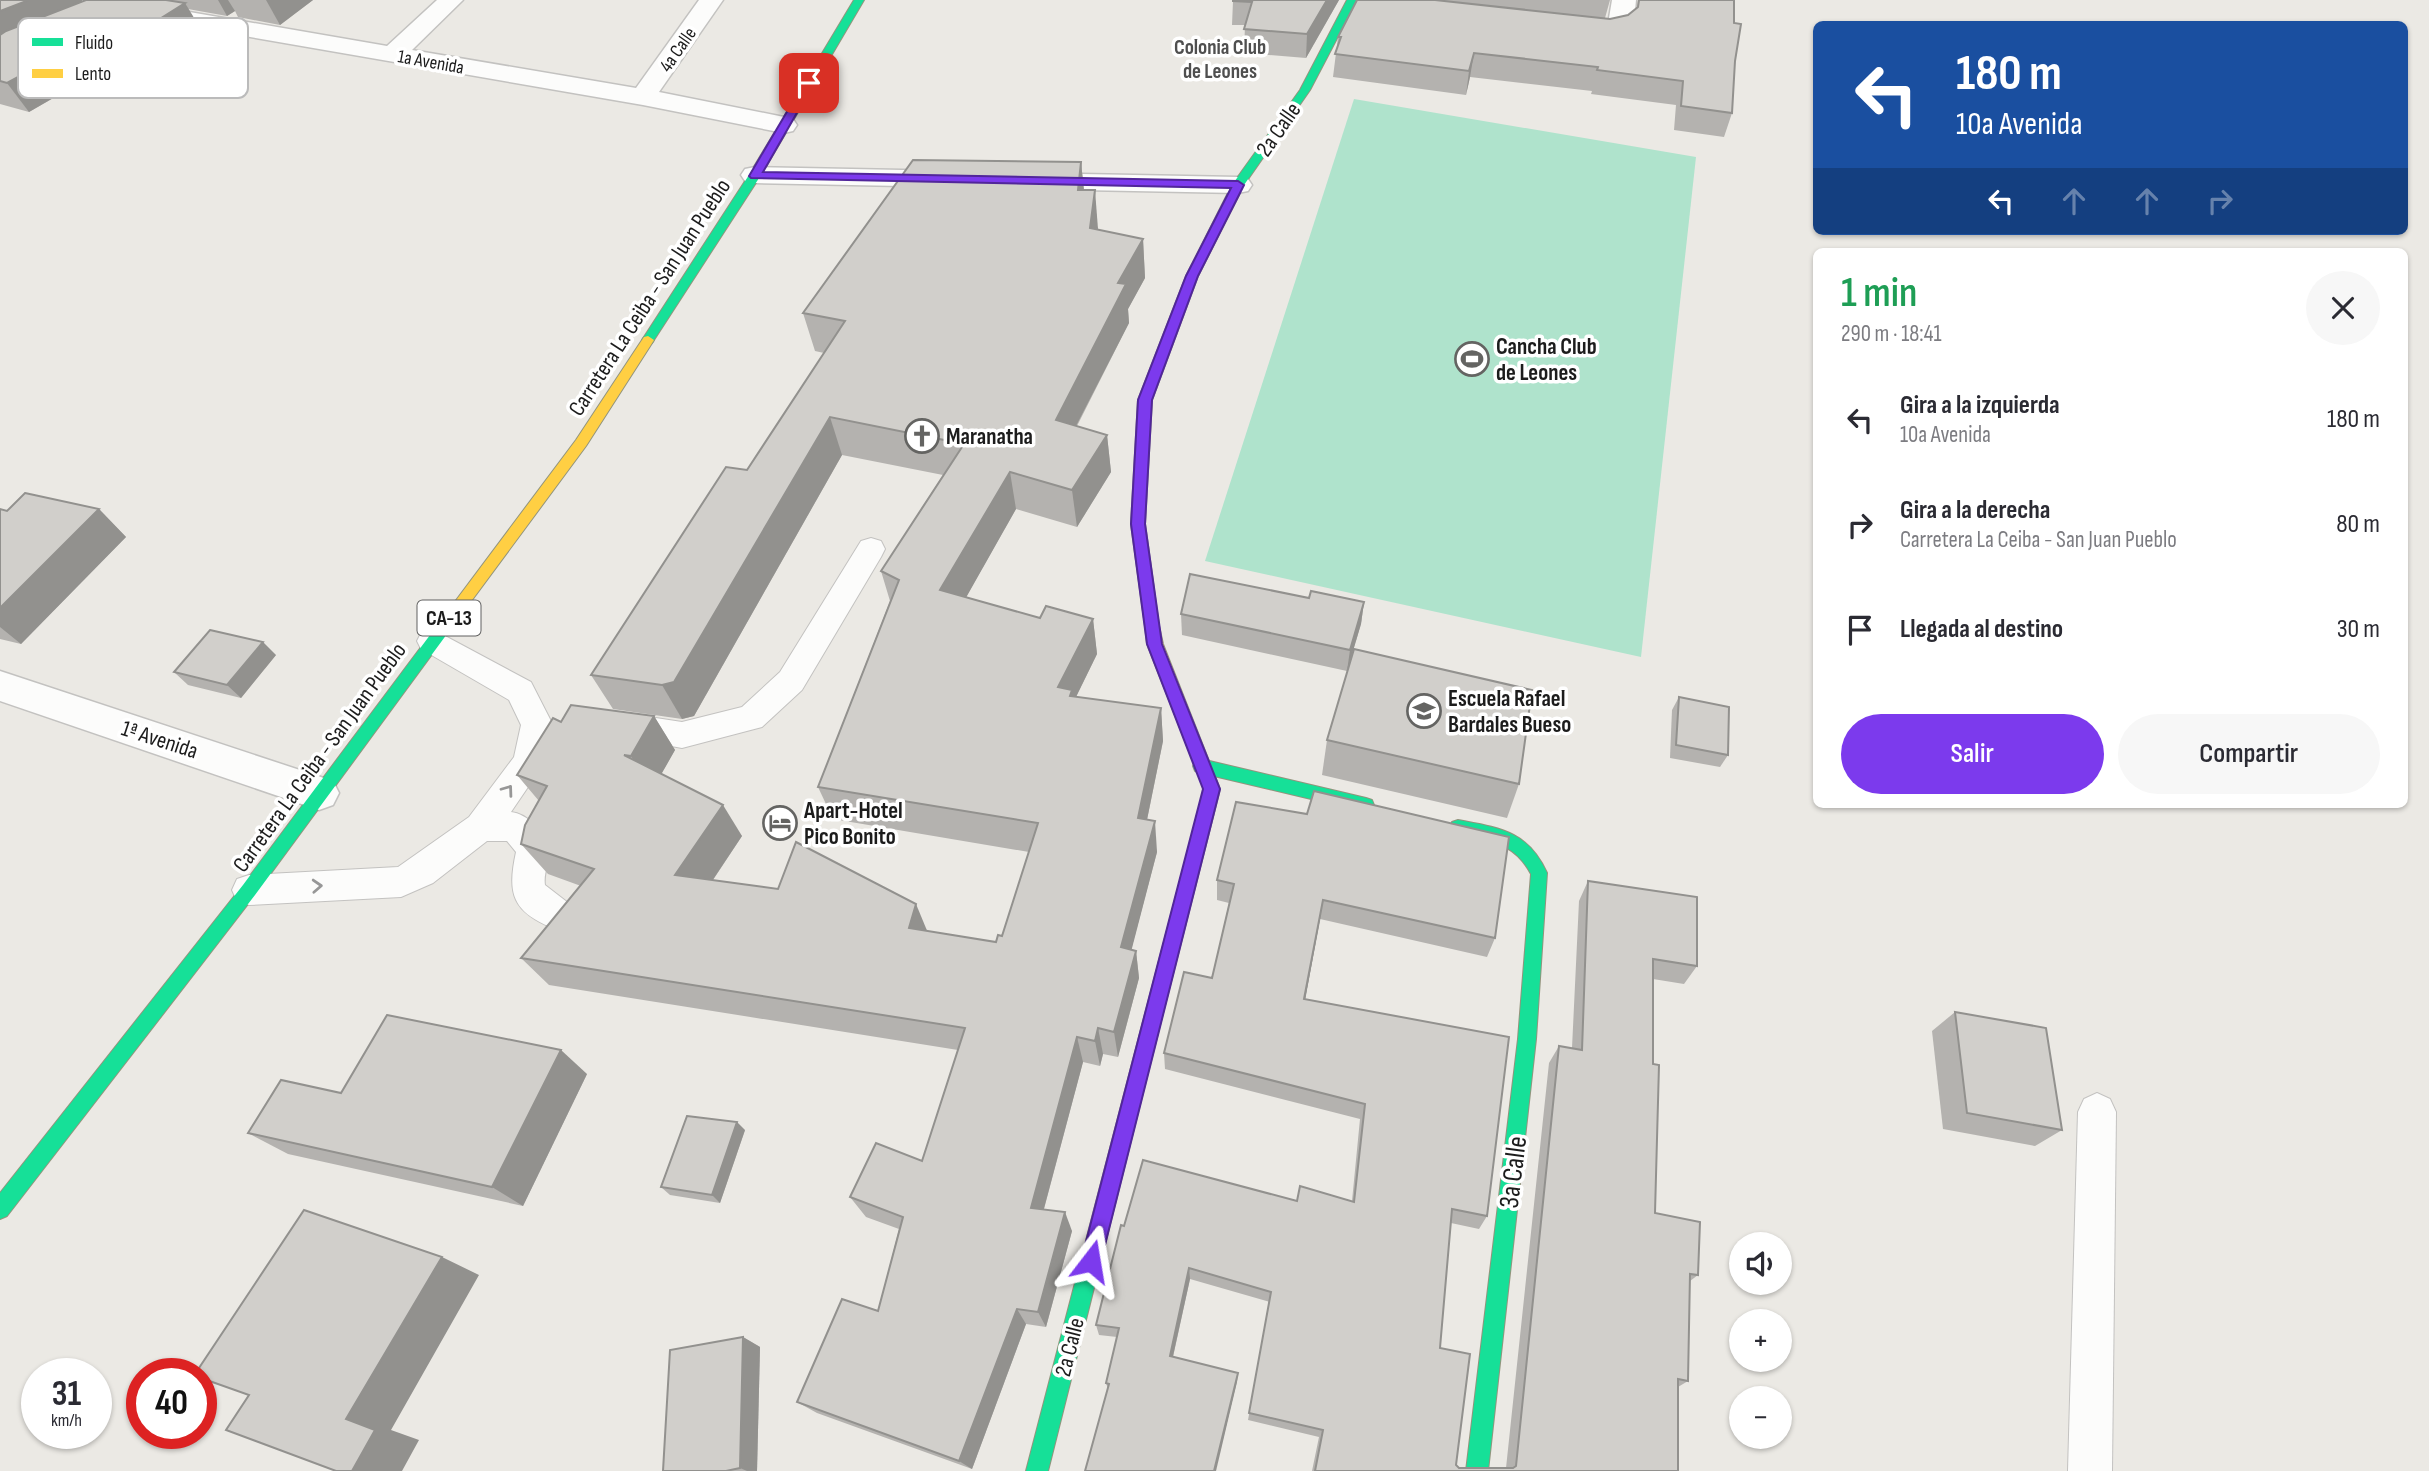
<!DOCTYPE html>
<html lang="es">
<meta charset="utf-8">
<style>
body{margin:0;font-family:"Sofia Sans Condensed",sans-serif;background:#f7f7f7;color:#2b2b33;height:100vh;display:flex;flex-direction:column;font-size:26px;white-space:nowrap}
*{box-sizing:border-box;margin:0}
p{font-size:23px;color:#7c7c81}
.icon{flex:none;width:38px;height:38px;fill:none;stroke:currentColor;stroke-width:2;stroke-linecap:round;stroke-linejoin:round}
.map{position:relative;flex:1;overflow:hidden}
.details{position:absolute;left:1813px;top:248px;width:595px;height:560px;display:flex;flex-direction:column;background:#fff;border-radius:10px;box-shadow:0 2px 5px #0004}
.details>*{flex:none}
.banner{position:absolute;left:1813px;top:21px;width:595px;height:214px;border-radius:10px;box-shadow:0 2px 5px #0004;background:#1a4fa0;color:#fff;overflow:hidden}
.fabs{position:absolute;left:1729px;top:1232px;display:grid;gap:14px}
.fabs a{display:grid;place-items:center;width:63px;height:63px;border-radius:50%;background:#fff;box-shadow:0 2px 5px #0004;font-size:35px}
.speed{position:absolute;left:21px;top:1358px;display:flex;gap:14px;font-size:35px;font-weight:700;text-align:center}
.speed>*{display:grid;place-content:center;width:91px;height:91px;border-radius:50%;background:#fff;box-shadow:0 2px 5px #0004;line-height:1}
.speed small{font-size:18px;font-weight:400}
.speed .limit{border:10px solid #d22;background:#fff;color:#111}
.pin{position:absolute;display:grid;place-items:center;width:60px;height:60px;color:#fff;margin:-30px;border-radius:14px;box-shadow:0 4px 10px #0006}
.me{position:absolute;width:77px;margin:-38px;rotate:14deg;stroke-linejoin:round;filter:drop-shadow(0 0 5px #0008)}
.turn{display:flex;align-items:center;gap:24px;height:147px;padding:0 28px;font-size:32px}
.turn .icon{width:91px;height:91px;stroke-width:2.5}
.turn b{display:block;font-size:49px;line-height:60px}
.lanes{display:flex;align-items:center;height:66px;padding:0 28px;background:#0003;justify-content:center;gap:35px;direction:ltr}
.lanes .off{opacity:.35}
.round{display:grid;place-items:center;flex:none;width:74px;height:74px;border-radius:37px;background:#f7f7f7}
.overview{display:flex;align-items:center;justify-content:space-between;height:119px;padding:0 28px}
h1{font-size:42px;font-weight:600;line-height:52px;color:#1e9e55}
.button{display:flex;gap:14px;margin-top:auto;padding:14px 28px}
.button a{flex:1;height:80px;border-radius:42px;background:#7c3aed;color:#fff;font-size:28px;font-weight:600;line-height:80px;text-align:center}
.button a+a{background:#f7f7f7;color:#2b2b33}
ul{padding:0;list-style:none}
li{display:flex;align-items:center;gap:21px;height:105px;padding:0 28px}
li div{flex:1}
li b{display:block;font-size:26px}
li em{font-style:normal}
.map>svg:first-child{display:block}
.pitch{fill:#afe3cc}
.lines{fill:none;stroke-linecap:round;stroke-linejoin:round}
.lane-casing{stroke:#c3c2c0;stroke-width:2}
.street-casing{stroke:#c3c2c0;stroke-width:3}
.fast-casing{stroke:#92947d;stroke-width:2}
.slow-casing{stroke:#92947d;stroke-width:2}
.lane{fill:#fcfcfb;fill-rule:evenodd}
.street{fill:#fcfcfb;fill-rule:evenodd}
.fast{fill:#16e098;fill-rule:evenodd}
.slow{fill:#ffcf43;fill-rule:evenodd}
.wall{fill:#b4b2af}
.shaded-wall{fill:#92918e}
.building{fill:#d1cfcb;stroke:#92918e;stroke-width:2}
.oneway{stroke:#979797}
.route{fill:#7c3aed;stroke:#51269a;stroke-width:2}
.labels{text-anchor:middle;stroke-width:7;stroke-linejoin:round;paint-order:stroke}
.far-street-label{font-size:19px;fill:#1c1c1c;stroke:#fff}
.far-neighbourhood-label{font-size:21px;font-weight:bold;fill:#4f4f4f;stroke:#fff}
.shield{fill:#fff;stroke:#606060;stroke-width:2}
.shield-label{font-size:21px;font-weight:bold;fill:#1c1c1c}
.street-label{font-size:23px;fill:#1c1c1c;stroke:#fff}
.poi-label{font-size:23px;font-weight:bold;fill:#1c1c1c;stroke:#fff;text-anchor:start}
.near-street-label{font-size:28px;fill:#1c1c1c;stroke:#fff}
.key{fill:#fff;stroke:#bbb;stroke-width:2}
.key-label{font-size:19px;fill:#1c1c1c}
</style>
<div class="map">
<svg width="2429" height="1471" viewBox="0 0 2429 1471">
<rect width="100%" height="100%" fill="#ebe9e4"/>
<!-- pitch -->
<polygon class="pitch" points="1354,99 1696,157 1641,657 1205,561"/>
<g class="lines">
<!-- lane casing -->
<g class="lane-casing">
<g id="lane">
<polygon points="871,538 881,541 885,549 881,557 802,690 762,727 682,748 612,735 607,726 612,717 623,713 682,722 742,707 780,672 861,541"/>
<path d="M 432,629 L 531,682 L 553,725 L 545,762 L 511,812 C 526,813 549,834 549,851 C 550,862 543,873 545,885 L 567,902 L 572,913 L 567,924 L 555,929 C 512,912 507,894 516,852 L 507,841 L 487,841 L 433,883 L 401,897 L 249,905 L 237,901 L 232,890 L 237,879 L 249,875 L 398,867 L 469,817 L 514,757 L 521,725 L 509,700 L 421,649 L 417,641 L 421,633 Z"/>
<polygon points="2097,1093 2110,1099 2116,1112 2112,1471 2068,1471 2078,1112 2084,1099"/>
</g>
</g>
<!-- street casing -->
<g class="street-casing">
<g id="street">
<polygon points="65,0 120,0 387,46 437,0 463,0 412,50 636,88 699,0 723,0 659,92 784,117 793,119 797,125 793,131 784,133 643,105 77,7 68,5"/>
<path d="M 1612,0 L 1636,0 C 1635,9 1635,20 1632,28 C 1623,46 1589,40 1573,36 L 1570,31 L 1573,26 L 1608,24 Z"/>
<polygon points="755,167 953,171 963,173 967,179 963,185 953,187 755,183 745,181 741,175 745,169"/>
<polygon points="1030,173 1238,177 1248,179 1252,185 1248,191 1238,193 1030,189 1020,187 1016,181 1020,175"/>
<polygon points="0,671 333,781 339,793 333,805 319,810 0,701"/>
</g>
</g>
<!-- fast casing -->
<g class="fast-casing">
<g id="fast">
<polygon points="854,0 864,0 761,175 652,343 644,343 642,340 749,175"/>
<polygon points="1347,0 1357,0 1310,90 1244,185 1198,276 1152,400 1145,524 1159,626 1152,632 1145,626 1131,524 1138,400 1186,276 1232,185 1300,90"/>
<polygon points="453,609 460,615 458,619 255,895 7,1216 0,1219 0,1193 243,885 448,611"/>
<polygon points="1201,759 1366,798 1372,800 1374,805 1372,810 1366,812 1201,773 1195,771 1193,766 1195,761"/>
<path d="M 1458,820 C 1500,828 1528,831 1547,873 L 1536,1039 L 1488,1471 L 1466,1471 L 1518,1039 L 1531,874 C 1511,837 1486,844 1452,832 L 1450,827 L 1452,822 Z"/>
<polygon points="1148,1028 1154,1031 1157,1037 1048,1471 1026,1471 1139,1037 1142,1031"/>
</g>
</g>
<!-- slow casing -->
<g class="slow-casing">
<g id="slow">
<polygon points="648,336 654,340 586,446 458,619 448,619 446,615 448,611 576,440 644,337"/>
<polygon points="1152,620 1159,626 1163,644 1220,789 1157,1037 1154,1043 1148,1046 1142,1043 1139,1037 1204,789 1147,644 1145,626"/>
</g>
</g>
<!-- lane -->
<use href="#lane" class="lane"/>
<!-- street -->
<use href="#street" class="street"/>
<!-- fast -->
<use href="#fast" class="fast"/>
<!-- slow -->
<use href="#slow" class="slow"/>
</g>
<!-- wall -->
<g class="wall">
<polygon points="86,0 313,0 280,25 238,17 235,11 227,16 188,9 202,31 119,85 88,78 29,112 0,104 0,11 83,2"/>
<polygon points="1339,0 1306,58 1244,53 1245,25 1232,25 1233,1"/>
<polygon points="1357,0 1610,0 1605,18 1610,19 1628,15 1637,7 1638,0 1734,0 1735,61 1732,113 1724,137 1674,130 1676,105 1591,94 1592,91 1470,77 1466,95 1333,77 1338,37"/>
<polygon points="1081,162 1084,190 1098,230 1143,239 1145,278 1128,309 1129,323 1077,426 1107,435 1111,472 1077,527 1016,509 966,597 1040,618 1093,619 1097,654 1076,697 1161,708 1163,741 1147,820 1157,852 1131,950 1136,951 1139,978 1118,1057 1103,1054 1100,1066 1083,1062 1044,1209 1072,1231 1046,1327 1026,1324 972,1469 817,1413 797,1402 878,1311 899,1229 866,1217 850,1197 922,1161 958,1050 549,985 521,958 581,886 548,874 521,844 539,801 517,775 561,722 654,716 675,750 661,774 742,836 713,880 927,931 996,942 1002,936 1029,852 833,819 818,787 890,601 881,571 943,475 842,455 694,716 682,719 613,709 591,675 747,470 824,353 815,351 803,313"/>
<polygon points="0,509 7,511 99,509 126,537 21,644 0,639"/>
<polygon points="1309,598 1364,602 1361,624 1347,671 1182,635 1181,614"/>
<polygon points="276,655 241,698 188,685 174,672"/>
<polygon points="1679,697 1728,755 1720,767 1670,758 1672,710"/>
<polygon points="1327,740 1519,784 1507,818 1322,775"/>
<polygon points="1236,802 1495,938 1487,957 1320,919 1305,999 1487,1216 1479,1229 1451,1223 1440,1348 1456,1465 1459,1468 1506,1468 1549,1063 1559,1046 1572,1048 1579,901 1588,881 1697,966 1684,984 1653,979 1655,1213 1698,1275 1690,1281 1688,1381 1678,1387 1678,1471 1312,1471 1319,1437 1248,1420 1270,1302 1190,1279 1173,1357 1237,1382 1108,1389 1106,1383 1117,1337 1099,1335 1096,1325 1124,1226 1297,1201 1352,1201 1360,1119 1165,1069 1164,1053 1212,978 1229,903 1217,900 1217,880"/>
<polygon points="1955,1012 2062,1130 2035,1146 1943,1129 1932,1031"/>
<polygon points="587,1074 523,1206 288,1154 248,1133 341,1093"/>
<polygon points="745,1130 720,1203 670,1195 661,1187"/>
<polygon points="743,1337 760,1347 757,1471 663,1471"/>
</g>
<!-- shaded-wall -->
<g class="shaded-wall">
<polygon points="29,0 82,0 90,12 0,48 0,11"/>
<polygon points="218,0 228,0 235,11 227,16"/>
<polygon points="266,0 313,0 280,25"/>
<polygon points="1327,0 1339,0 1306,58 1307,34"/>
<polygon points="185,3 202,31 119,85 99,57"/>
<polygon points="68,50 88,78 29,112 7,83"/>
<polygon points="1474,53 1470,77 1466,95 1469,71"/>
<polygon points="1081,162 1085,201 1078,190"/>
<polygon points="1095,190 1098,229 1090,228"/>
<polygon points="1143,239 1145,278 1128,309 1129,323 1060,457 1056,420 1118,283"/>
<polygon points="830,417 842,455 694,716 682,719 662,685"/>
<polygon points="1107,435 1111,472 1077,527 1072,490"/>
<polygon points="1010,472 1016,509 950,626 940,590"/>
<polygon points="99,509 126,537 21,644 0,627 0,608"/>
<polygon points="1364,602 1361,624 1347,671 1350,650"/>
<polygon points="1093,619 1097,654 1074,701 1058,687"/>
<polygon points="263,642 276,655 241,698 227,685"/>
<polygon points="1161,708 1163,741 1141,849 1138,818"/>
<polygon points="654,716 675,750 653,789 631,756"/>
<polygon points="723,805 742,836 696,905 675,875"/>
<polygon points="1155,821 1157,852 1125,975 1121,947"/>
<polygon points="1323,900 1320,919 1302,1017 1304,999"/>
<polygon points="916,904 928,933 909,928"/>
<polygon points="1136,951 1139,978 1118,1057 1114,1032"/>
<polygon points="1098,1028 1103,1054 1100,1066 1095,1041"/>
<polygon points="1077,1037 1083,1062 1039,1227 1031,1208"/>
<polygon points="561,1050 587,1074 523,1206 492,1187"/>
<polygon points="737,1122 745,1130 720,1203 712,1195"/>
<polygon points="1065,1212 1072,1231 1046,1327 1038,1312"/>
<polygon points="442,1257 479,1275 391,1430 419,1440 402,1471 352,1471 346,1419"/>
<polygon points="1189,1268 1190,1279 1171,1365 1170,1356"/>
<polygon points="1017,1309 1026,1324 972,1469 959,1461"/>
<polygon points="743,1337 760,1347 757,1471 747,1471 740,1468"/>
<polygon points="1238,1373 1237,1382 1216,1471 1214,1471"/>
</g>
<!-- building -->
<g class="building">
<polygon points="0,0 29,0 0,11"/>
<polygon points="86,0 166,0 185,3 99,57 68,50 7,83 0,81 0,35 6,31"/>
<polygon points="1233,0 1327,0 1307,34 1244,29 1252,2 1233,1"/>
<polygon points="1357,0 1435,0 1610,19 1628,15 1638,7 1639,0 1734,0 1734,23 1741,24 1735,61 1732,113 1681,106 1683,81 1597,70 1598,67 1474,53 1469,71 1335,54 1341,37 1338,37"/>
<polygon points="913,160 1081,162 1078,190 1095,190 1090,228 1143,239 1118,283 1126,284 1056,420 1107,435 1072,490 1010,472 940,590 1040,618 1046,606 1093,619 1058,687 1072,690 1070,696 1161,708 1138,818 1155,821 1121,947 1136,951 1114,1032 1098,1028 1095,1041 1077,1037 1031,1208 1065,1212 1038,1312 1017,1309 959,1461 797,1402 842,1299 878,1311 903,1217 850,1197 876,1143 922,1161 965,1028 521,958 594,869 521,844 525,825 547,786 517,775 553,718 561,722 571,705 654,716 631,756 624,755 723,805 675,875 778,889 796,842 916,904 909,928 996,942 998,935 1002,936 1038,823 818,787 899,580 881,571 964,444 830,417 674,682 662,685 591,675 726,467 747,470 845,321 803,313"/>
<polygon points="25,493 99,509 0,608 0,509 7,511"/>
<polygon points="1190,574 1309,598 1311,591 1364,602 1350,650 1181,614"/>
<polygon points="210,630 263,642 227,685 174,672"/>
<polygon points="1354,649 1532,690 1519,784 1327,740"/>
<polygon points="1679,697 1729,707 1728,755 1676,745"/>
<polygon points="1314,791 1509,837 1495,938 1323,900 1304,999 1509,1037 1487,1216 1452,1209 1440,1348 1470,1354 1456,1465 1459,1468 1513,1468 1516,1466 1559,1046 1582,1050 1588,881 1697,897 1697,966 1653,959 1653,1064 1659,1065 1655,1213 1700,1222 1698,1275 1690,1274 1688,1381 1678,1379 1678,1471 1315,1471 1323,1430 1249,1413 1271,1292 1189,1268 1170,1356 1238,1373 1214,1471 1085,1471 1109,1384 1106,1383 1119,1328 1096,1325 1121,1225 1124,1226 1143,1160 1297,1201 1300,1186 1354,1202 1365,1104 1164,1053 1184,972 1212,978 1234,884 1217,880 1236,802 1307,814"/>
<polygon points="1955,1012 2046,1028 2062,1130 1967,1113"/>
<polygon points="387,1015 561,1050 492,1187 248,1133 281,1080 341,1093"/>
<polygon points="687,1116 737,1122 712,1195 661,1187"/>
<polygon points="304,1210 442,1257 346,1419 375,1430 352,1471 336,1471 226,1430 249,1395 201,1378 201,1374 195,1374"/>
<polygon points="743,1337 740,1468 726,1471 663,1471 670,1350"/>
</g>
<!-- one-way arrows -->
<defs><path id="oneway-chevron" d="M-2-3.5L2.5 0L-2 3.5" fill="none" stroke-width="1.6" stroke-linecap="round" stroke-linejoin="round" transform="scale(1.75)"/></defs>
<g class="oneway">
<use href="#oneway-chevron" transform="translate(508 790) rotate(-54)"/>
<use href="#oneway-chevron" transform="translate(317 886) rotate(-3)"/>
</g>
<!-- route -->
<polygon class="route" points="809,80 814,83 763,172 1238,181 1244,185 1198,276 1152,400 1145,524 1162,644 1220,789 1101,1261 1098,1268 1091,1271 1083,1268 1081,1261 1203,789 1147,644 1131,524 1138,400 1186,276 1231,188 751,178 749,176 804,83"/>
<!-- icons -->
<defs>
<g id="stadium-ring" transform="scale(1.75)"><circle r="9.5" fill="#fff" stroke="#646462" stroke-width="1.5"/><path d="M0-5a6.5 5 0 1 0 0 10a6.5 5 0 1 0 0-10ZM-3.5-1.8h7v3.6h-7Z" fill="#646462"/></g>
<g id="church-ring" transform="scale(1.75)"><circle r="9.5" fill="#fff" stroke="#646462" stroke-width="1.5"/><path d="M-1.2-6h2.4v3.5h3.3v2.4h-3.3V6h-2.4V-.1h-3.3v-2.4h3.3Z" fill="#646462"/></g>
<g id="school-ring" transform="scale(1.75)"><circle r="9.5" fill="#fff" stroke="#646462" stroke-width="1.5"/><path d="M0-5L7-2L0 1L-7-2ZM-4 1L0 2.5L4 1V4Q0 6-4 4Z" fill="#646462"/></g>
<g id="hotel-ring" transform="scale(1.75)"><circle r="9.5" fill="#fff" stroke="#646462" stroke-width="1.5"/><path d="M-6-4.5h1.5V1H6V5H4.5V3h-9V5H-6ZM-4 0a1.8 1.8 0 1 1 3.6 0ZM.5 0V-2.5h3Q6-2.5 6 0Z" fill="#646462"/></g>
</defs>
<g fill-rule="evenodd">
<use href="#stadium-ring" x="1472" y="359"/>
<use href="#church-ring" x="922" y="436"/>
<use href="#school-ring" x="1424" y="711"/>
<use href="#hotel-ring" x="780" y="823"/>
</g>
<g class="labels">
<!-- far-street labels -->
<g class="far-street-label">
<text transform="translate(677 49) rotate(-55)" y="7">4a Calle</text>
<text transform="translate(431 61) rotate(10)" y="7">1a Avenida</text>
</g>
<!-- far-neighbourhood labels -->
<g class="far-neighbourhood-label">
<text x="1220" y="54">Colonia Club<tspan x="1220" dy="24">de Leones</tspan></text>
</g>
<!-- shield labels -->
<rect class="shield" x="417.5" y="600.5" width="63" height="35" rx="5"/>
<g class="shield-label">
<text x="449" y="625">CA-13</text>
</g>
<!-- street labels -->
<g class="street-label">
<text transform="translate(1278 129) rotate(-55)" y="8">2a Calle</text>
<text transform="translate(649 297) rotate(-57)" y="8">Carretera La Ceiba - San Juan Pueblo</text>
<text transform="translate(160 739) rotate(18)" y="8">1ª Avenida</text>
<text transform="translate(319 757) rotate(-54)" y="8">Carretera La Ceiba - San Juan Pueblo</text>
<text transform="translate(1069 1347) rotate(-76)" y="8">2a Calle</text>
</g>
<!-- poi labels -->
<g class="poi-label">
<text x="1496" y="354">Cancha Club<tspan x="1496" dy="26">de Leones</tspan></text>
<text x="946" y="444">Maranatha</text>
<text x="1448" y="706">Escuela Rafael<tspan x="1448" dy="26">Bardales Bueso</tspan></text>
<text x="804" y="818">Apart-Hotel<tspan x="804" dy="26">Pico Bonito</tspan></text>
</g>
<!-- near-street labels -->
<g class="near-street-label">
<text transform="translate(1512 1172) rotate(-83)" y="10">3a Calle</text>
</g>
</g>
<!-- legend -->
<rect x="18" y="18" width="230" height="80" rx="10" class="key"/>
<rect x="32" y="38" width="31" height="8" fill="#16e098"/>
<rect x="32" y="69" width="31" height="9" fill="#ffcf43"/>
<g class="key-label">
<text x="75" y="49">Fluido</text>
<text x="75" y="80">Lento</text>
</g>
</svg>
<div class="fabs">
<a><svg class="icon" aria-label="sound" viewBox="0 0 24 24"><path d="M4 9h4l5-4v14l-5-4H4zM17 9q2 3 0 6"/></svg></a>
<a>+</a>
<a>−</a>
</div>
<div class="speed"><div>31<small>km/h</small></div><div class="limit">40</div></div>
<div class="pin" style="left:809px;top:83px;background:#d93025"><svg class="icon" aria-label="arrive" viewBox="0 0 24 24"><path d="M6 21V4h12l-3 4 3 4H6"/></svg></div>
<svg class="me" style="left:1091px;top:1261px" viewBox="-20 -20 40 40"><path d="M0-17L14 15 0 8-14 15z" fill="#7c3aed" stroke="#fff" stroke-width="4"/></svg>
<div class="banner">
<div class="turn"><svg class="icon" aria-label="left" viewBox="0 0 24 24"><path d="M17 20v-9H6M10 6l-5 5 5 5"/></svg><div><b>180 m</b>10a Avenida</div></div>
<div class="lanes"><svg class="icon" aria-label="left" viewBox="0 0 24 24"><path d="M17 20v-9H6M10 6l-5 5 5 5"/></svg><svg class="icon off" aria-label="ahead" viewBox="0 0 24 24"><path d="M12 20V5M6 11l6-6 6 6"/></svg><svg class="icon off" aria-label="ahead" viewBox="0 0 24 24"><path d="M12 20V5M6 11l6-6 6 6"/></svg><svg class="icon off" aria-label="right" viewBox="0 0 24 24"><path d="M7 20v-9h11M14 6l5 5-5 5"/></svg></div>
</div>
<section class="details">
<div class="overview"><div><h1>1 min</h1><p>290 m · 18:41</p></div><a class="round"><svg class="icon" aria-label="close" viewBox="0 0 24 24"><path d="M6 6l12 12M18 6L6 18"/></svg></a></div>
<ul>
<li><svg class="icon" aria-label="left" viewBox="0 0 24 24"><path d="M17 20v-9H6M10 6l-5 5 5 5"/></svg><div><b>Gira a la izquierda</b><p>10a Avenida</p></div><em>180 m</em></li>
<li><svg class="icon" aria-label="right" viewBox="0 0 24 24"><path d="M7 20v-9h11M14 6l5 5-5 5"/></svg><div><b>Gira a la derecha</b><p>Carretera La Ceiba - San Juan Pueblo</p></div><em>80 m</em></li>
<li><svg class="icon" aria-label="arrive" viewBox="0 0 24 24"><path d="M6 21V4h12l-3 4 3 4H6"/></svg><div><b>Llegada al destino</b></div><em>30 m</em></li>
</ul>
<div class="button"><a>Salir</a><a>Compartir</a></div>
</section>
</div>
